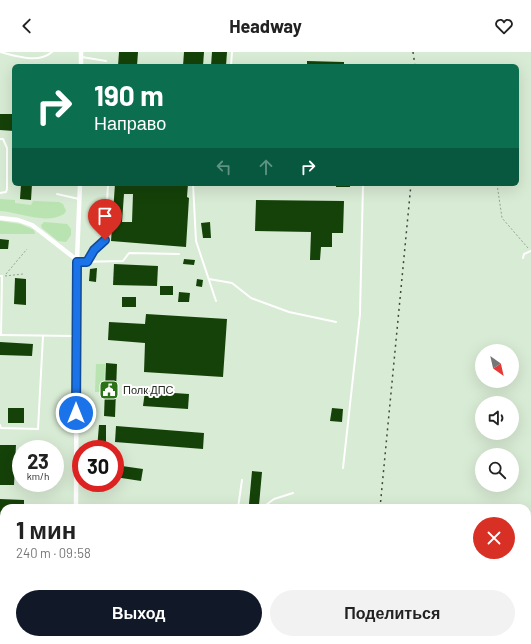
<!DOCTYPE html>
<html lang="ru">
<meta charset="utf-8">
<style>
body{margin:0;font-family:Barlow,sans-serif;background:#f2f2f2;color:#222;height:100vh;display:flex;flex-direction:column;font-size:15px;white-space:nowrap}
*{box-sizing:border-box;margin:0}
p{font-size:13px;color:#767676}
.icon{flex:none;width:22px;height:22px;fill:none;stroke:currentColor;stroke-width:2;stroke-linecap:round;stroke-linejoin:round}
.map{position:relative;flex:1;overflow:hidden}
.drawer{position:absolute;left:0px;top:452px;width:531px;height:140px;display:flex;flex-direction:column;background:#fff;border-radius:12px 12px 0 0;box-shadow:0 4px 16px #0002}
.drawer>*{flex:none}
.banner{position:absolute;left:12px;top:12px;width:507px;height:122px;border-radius:6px;box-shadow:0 4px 16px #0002;background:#0b6e4f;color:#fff;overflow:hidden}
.needle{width:26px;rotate:146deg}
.buttons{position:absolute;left:475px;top:292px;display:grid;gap:8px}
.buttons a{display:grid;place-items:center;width:44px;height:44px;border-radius:50%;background:#fff;box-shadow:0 4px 16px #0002;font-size:20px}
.speed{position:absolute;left:12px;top:388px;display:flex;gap:8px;font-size:20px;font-weight:700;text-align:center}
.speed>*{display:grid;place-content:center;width:52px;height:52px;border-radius:50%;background:#fff;box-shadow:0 4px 16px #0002;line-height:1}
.speed small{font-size:10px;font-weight:400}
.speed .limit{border:6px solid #d22;background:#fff;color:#111}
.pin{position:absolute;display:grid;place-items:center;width:34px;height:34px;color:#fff;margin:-41px -17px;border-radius:50% 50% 50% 0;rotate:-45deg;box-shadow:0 0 4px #0007}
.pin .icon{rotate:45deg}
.me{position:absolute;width:44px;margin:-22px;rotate:0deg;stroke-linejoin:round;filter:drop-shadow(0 0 3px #0008)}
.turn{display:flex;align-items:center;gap:14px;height:84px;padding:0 16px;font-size:18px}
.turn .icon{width:52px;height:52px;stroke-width:2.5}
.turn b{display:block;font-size:28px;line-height:34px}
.lanes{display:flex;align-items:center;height:38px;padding:0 16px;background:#0003;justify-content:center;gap:20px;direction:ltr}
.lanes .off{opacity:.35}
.round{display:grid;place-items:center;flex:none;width:42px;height:42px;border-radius:21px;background:#f2f2f2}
.head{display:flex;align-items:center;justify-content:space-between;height:68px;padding:0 16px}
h1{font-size:24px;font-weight:700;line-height:30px}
.primary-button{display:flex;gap:8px;margin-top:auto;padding:8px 16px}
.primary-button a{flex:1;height:46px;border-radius:24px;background:#111827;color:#fff;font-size:16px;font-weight:700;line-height:46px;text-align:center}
.primary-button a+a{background:#f2f2f2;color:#222}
header{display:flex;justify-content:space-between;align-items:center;height:52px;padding:0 16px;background:#fff;font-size:18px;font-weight:700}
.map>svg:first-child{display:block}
.green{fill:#b9e3b0}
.building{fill:#154209;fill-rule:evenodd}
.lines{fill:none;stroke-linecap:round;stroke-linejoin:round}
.path{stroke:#96a492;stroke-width:1;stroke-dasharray:2 2;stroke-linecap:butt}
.lane{stroke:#fff;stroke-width:2}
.street{stroke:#fff;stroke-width:4.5}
.rail{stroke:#40483d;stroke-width:1.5;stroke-dasharray:2 4;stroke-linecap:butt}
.route-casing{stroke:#114b97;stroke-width:10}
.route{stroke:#1a73e8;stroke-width:7}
.labels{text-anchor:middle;stroke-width:4;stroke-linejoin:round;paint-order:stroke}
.poi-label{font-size:11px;fill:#242b22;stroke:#fff;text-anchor:start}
</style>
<header><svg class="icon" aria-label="back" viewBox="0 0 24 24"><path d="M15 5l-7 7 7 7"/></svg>Headway<svg class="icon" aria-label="heart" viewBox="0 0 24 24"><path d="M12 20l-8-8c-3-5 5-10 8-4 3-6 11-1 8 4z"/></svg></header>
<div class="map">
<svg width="531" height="592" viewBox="0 0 531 592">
<rect width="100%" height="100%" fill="#d8ebd4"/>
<!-- green -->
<g class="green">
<path d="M 0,147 L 15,148 L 15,151 L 31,153 L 33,149 L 59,150 L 63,152 L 66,159 L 64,162 C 45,173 20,160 0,159 Z"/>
<polygon points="0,169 20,172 34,178 35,182 0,182"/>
<polygon points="44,170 67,172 71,177 71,183 66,190 58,189 42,176 41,173"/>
<polygon points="96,312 105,312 104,340 95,340"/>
</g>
<!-- building -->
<g class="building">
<polygon points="119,0 138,0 137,14 118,14"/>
<polygon points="184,0 204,0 203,14 183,14"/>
<polygon points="212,0 227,0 226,14 211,14"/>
<polygon points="307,9 344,10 344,14 307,14"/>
<polygon points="0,62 14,62 14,79 0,78"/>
<polygon points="21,132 32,132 31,148 20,147"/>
<path d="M 115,132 L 188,132 L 187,145 L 189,146 L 186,195 L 111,189 ZM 124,142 L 133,142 L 132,170 L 122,170 Z"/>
<rect x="336" y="132" width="14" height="3"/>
<polygon points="256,148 344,149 343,181 332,181 332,195 321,195 320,208 310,208 311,180 255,179"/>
<polygon points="210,170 211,186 203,186 201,171"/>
<polygon points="0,187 9,188 8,197 0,197"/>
<polygon points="184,207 195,208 194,213 183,212"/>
<polygon points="114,212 158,214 157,234 113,233"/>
<polygon points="97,216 96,230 89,229 90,217"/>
<polygon points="15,226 26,227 26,253 14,252"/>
<polygon points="197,227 203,228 202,235 196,234"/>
<rect x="160" y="234" width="13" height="9"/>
<polygon points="179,240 190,241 189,250 178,250"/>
<rect x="122" y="245" width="14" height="10"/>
<polygon points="146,262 227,267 223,325 144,320 145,291 108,288 109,270 145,272"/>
<polygon points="0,290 33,292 32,304 0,303"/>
<polygon points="106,311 117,312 115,365 104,364"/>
<polygon points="145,339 189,342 188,357 143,354"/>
<rect x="8" y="356" width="16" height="15"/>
<polygon points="332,356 343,357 342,370 330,369"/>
<polygon points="99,373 106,373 106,394 112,395 112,397 97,397"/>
<polygon points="116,374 204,381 203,397 115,390"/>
<polygon points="0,393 16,393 14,433 0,433"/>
<polygon points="115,413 143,417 141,429 115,425"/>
<polygon points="252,419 262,420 259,453 249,452"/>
<polygon points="93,431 106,431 105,439 93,439"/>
<polygon points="0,447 24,448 24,456 4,456 4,477 0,477"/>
<polygon points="156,588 215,588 214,592 155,592"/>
<polygon points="253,588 269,588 269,592 252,592"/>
</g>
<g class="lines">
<!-- path -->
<g class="path">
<polyline points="497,132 502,166 528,196"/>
<polyline points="6,222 27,197"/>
<polyline points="5,224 23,222"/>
</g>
<!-- lane -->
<g class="lane">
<path d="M 0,0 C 16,4 38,12 52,0"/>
<polyline points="82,5 106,9"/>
<polyline points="231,14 232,0"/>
<polyline points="0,87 3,87 7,96 7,137 6,140 0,141"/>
<polyline points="193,132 196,189 216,249"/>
<polyline points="57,142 79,147"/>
<polyline points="523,206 524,202 531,199"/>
<polyline points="78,210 123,209 129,201 179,202"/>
<polyline points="87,210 94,198 105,187 108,132"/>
<polyline points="0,224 2,224 1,283"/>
<polyline points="209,227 232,231 251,246 289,260 336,270"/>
<polyline points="0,283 76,284"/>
<polyline points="0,373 1,376 38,377 43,284"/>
<polyline points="343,416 360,262 363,132"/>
<polyline points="76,453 100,456"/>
<polyline points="238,456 242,428"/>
<polyline points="262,456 274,447 293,441"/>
<polyline points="0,518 4,518"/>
<polyline points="0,540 4,540"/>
<polyline points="0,573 4,573"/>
<polyline points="286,588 295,592"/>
</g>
<!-- street -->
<g class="street">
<polyline points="81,14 81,0"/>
<polyline points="0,166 18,168 32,173 77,208"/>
<polyline points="76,456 77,208 80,132"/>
<polyline points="69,592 70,588"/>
</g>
<!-- rail -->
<g class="rail">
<polyline points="413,0 415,14"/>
<polyline points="380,456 411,132"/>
<polyline points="363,592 364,588"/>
</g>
</g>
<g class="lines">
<!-- route casing -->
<g class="route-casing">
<polyline id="route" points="76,361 77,210 87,210 94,198 105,188"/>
</g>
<!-- route -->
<use href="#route" class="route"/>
</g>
<!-- icons -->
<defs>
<g id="civic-square" transform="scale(1)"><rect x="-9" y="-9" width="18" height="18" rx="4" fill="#2a7317" stroke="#fff"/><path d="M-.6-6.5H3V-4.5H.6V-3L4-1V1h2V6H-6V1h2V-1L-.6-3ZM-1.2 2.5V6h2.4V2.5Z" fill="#fff"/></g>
</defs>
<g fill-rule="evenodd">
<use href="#civic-square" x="109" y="338"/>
</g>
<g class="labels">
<!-- poi labels -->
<g class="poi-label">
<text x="123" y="342">Полк ДПС</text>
</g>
</g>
</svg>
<div class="buttons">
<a><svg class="needle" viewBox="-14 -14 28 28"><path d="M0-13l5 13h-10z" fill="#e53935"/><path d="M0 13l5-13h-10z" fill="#767676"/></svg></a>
<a><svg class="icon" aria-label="sound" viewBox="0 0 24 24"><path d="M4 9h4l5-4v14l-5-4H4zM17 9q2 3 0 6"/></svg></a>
<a><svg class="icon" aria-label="search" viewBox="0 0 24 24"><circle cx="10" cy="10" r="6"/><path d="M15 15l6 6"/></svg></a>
</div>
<div class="speed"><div>23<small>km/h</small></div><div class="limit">30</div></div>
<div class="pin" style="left:105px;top:188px;background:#d93025"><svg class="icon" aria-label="arrive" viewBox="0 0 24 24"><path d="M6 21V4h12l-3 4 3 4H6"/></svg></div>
<svg class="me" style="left:76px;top:361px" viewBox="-20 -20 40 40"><circle r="17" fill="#1a73e8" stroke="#fff" stroke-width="3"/><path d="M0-11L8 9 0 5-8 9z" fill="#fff"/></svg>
<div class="banner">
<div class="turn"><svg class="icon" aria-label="right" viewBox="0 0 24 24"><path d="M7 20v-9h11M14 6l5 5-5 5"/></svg><div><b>190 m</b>Направо</div></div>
<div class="lanes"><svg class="icon off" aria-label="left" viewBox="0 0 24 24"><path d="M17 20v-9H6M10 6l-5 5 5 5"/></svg><svg class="icon off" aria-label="ahead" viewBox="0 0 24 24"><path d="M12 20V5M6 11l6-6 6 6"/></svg><svg class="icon" aria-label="right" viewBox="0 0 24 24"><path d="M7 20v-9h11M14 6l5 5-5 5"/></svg></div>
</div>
<section class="drawer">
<div class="head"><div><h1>1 мин</h1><p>240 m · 09:58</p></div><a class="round" style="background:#d93025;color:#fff"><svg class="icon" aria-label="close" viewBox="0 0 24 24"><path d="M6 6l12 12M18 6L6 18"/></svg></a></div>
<div class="primary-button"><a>Выход</a><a>Поделиться</a></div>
</section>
</div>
